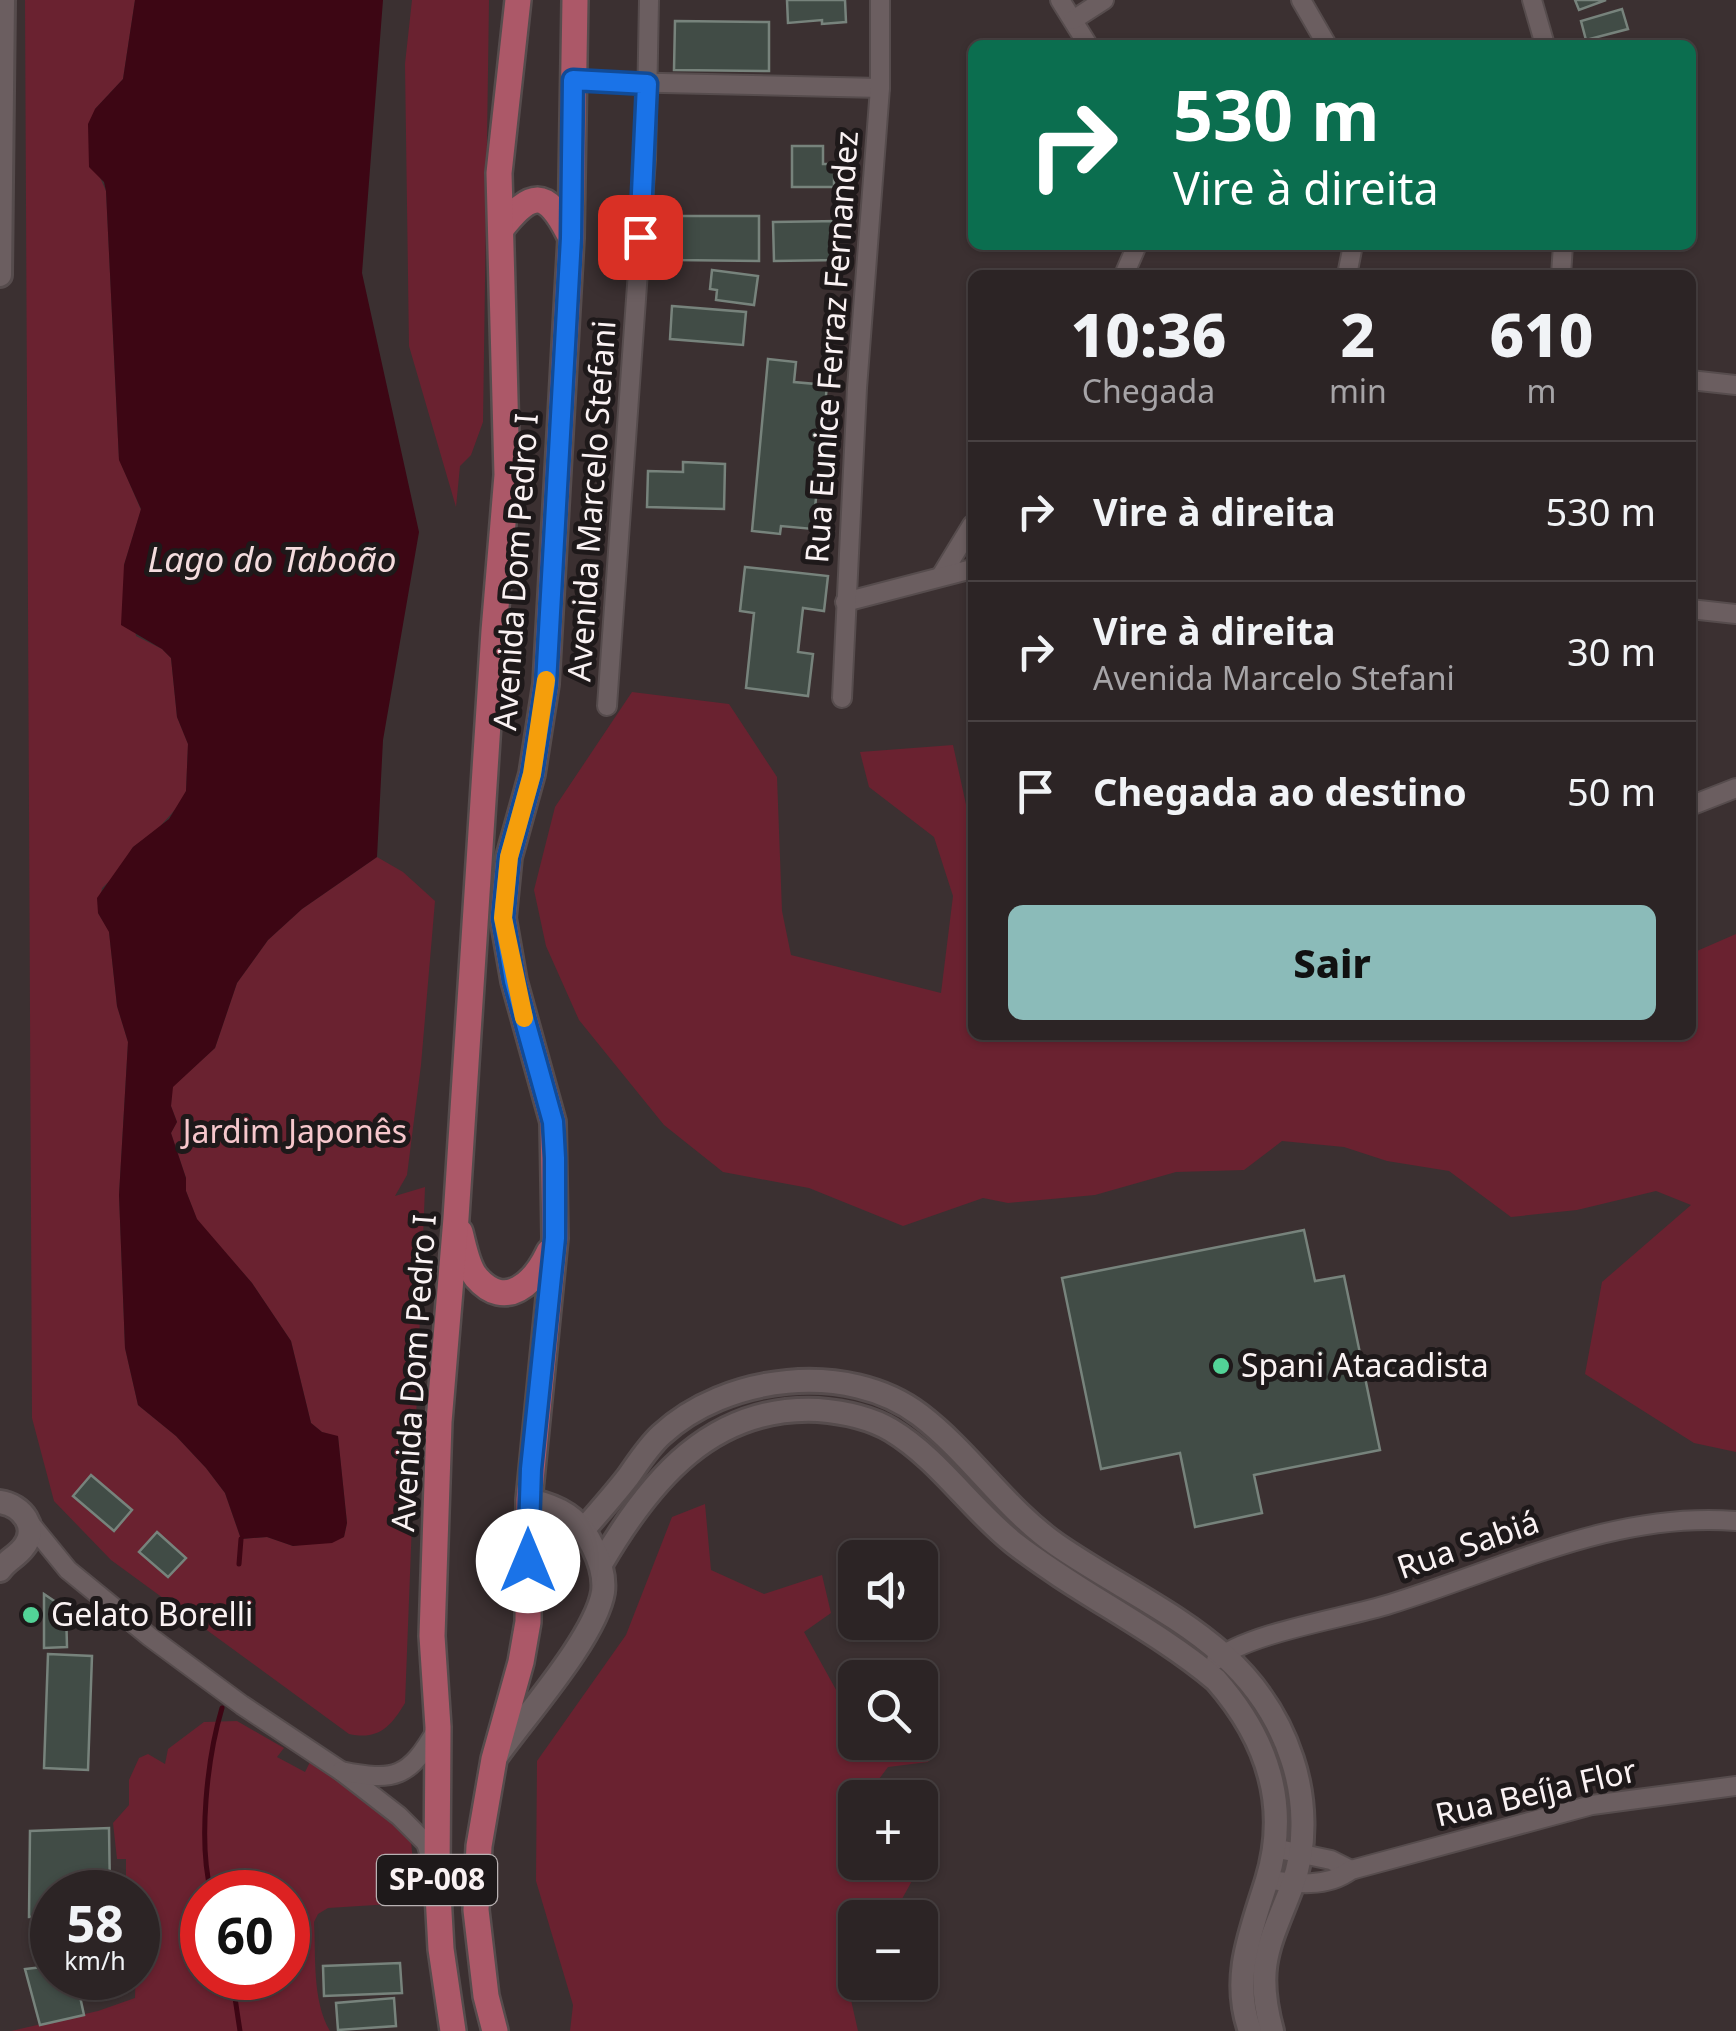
<!DOCTYPE html>
<html lang="pt">
<meta charset="utf-8">
<style>
body{margin:0;font-family:"Noto Sans",sans-serif;background:#383032;color:#f1f3f6;height:100vh;display:flex;flex-direction:column;font-size:38px;white-space:nowrap}
*{box-sizing:border-box;margin:0}
p{font-size:32px;color:#a6a4a7}
.icon{flex:none;width:55px;height:55px;fill:none;stroke:currentColor;stroke-width:2;stroke-linecap:round;stroke-linejoin:round}
.map{position:relative;flex:1;overflow:hidden}
.details{position:absolute;left:968px;top:270px;width:728px;height:770px;display:flex;flex-direction:column;background:#2c2425;border-radius:15px;box-shadow:0 2px 8px #0004,0 0 0 2px #484142}
.details>*{flex:none}
.banner{position:absolute;left:968px;top:40px;width:728px;height:210px;border-radius:15px;box-shadow:0 2px 8px #0004,0 0 0 2px #484142;background:#0b6e4f;color:#fff;overflow:hidden}
.fabs{position:absolute;left:838px;top:1540px;display:grid;gap:20px}
.fabs a{display:grid;place-items:center;width:100px;height:100px;border-radius:15px;background:#2c2425;box-shadow:0 2px 8px #0004,0 0 0 2px #484142;font-size:50px}
.speed{position:absolute;left:30px;top:1870px;display:flex;gap:20px;font-size:50px;font-weight:700;text-align:center}
.speed>*{display:grid;place-content:center;width:130px;height:130px;border-radius:50%;background:#2c2425;box-shadow:0 2px 8px #0004,0 0 0 2px #484142;line-height:1}
.speed small{font-size:25px;font-weight:400}
.speed .limit{border:15px solid #d22;background:#fff;color:#111}
.pin{position:absolute;display:grid;place-items:center;width:85px;height:85px;color:#fff;margin:-42px;border-radius:20px;box-shadow:0 5px 15px #0006}
.me{position:absolute;width:110px;margin:-55px;rotate:0deg;stroke-linejoin:round;filter:drop-shadow(0 0 8px #0008)}
.turn{display:flex;align-items:center;gap:35px;height:210px;padding:0 40px;font-size:45px}
.turn .icon{width:130px;height:130px;stroke-width:2.5}
.turn b{display:block;font-size:70px;line-height:85px}
.eta{display:flex;justify-content:space-evenly;align-items:center;height:170px;text-align:center}
.eta b{font-size:60px;font-weight:800;line-height:70px}
.primary-button{display:flex;gap:20px;margin-top:auto;padding:20px 40px}
.primary-button a{flex:1;height:115px;border-radius:15px;background:#8bbbb9;color:#111;font-size:40px;font-weight:800;line-height:115px;text-align:center}
ul{padding:0;list-style:none}
li{display:flex;align-items:center;gap:30px;height:140px;padding:0 40px;border-top:2px solid #484142}
li div{flex:1}
li b{display:block;font-size:38px}
li em{font-style:normal}
.map>svg:first-child{display:block}
.green{fill:#6a2230;fill-rule:evenodd}
.water{fill:#3d0614}
.lines{fill:none;stroke-linecap:round;stroke-linejoin:round}
.stream{stroke:#3d0614;stroke-width:5}
.building{fill:#414c46;stroke:#77837c;stroke-width:2.5}
.street-casing{stroke:#564c4d;stroke-width:22}
.secondary-casing{stroke:#564c4d;stroke-width:28}
.primary-casing{stroke:#564c4d;stroke-width:30}
.street{stroke:#6b5e60;stroke-width:18}
.secondary{stroke:#6b5e60;stroke-width:22}
.primary{stroke:#ac5868;stroke-width:25}
.route-casing{stroke:#114b97;stroke-width:25}
.route{stroke:#1a73e8;stroke-width:18}
.slow{stroke:#f59e0b;stroke-width:18}
.poi-dot{fill:#52d397;stroke:#1e191a;stroke-width:4}
.labels{text-anchor:middle;stroke-width:10;stroke-linejoin:round;paint-order:stroke}
.shield{fill:#1e191a;stroke:#b8b1b2;stroke-width:2.5}
.shield-label{font-size:30px;font-weight:bold;fill:#faf2f3}
.street-label{font-size:32px;fill:#faf2f3;stroke:#1e191a}
.park-label{font-size:32px;fill:#f6c7cc;stroke:#1e191a}
.poi-label{font-size:32px;fill:#faf2f3;stroke:#1e191a;text-anchor:start}
.water-label{font-size:35px;font-style:italic;fill:#f4dcde;stroke:#1e191a}
</style>
<div class="map">
<svg width="1736" height="2031" viewBox="0 0 1736 2031">
<rect width="100%" height="100%" fill="#3b3031"/>
<!-- green -->
<g class="green">
<path d="M 25,0 L 135,0 L 123,79 L 95,109 L 98,173 L 106,191 L 119,459 L 141,510 L 124,565 L 136,636 L 162,649 L 171,658 L 177,717 L 188,744 L 186,791 L 181,803 L 155,832 L 133,847 L 115,876 L 102,888 L 98,913 L 109,931 L 117,1006 L 128,1042 L 119,1195 L 125,1348 L 138,1405 L 176,1436 L 206,1468 L 225,1493 L 241,1539 L 267,1537 L 293,1546 L 344,1537 L 347,1523 L 338,1437 L 322,1432 L 311,1423 L 291,1341 L 252,1283 L 197,1220 L 186,1191 L 186,1178 L 171,1133 L 177,1122 L 171,1106 L 172,1087 L 215,1048 L 237,983 L 268,940 L 302,909 L 377,857 L 403,872 L 435,901 L 421,1065 L 407,1175 L 395,1196 L 425,1187 L 405,1703 C 390,1728 378,1740 349,1734 L 111,1560 L 54,1501 L 32,1418 Z"/>
<polygon points="412,0 489,0 483,422 471,455 460,466 456,507 409,346 405,64"/>
<polygon points="632,692 729,704 777,777 782,911 791,955 941,993 953,896 934,837 869,787 860,752 953,745 972,832 972,1035 1690,1035 1690,954 1736,934 1736,1452 1694,1443 1585,1374 1602,1282 1691,1205 1656,1191 1577,1210 1511,1217 1449,1171 1387,1161 1344,1147 1282,1141 1244,1170 1176,1172 1095,1195 1008,1203 983,1198 903,1226 809,1188 723,1172 664,1125 579,1020 546,946 534,890 555,807"/>
<polygon points="705,1504 711,1570 764,1594 822,1575 831,1613 804,1632 855,1724 855,1742 920,1742 920,1688 933,1690 937,1740 928,1762 888,1767 867,1795 869,1797 855,1798 855,1862 911,1863 913,1879 892,1917 855,1918 851,2000 858,2031 570,2031 573,2005 536,1881 537,1761 626,1635 672,1517"/>
<path d="M 237,1721 L 284,1748 L 277,1757 L 305,1772 L 310,1762 L 384,1808 L 410,1830 L 416,1895 L 407,1903 L 328,1908 L 318,1914 L 314,1922 C 316,1956 312,2001 330,2031 L 11,2031 L 98,2011 L 135,1998 L 138,1892 L 126,1892 L 126,1859 L 117,1859 L 113,1823 L 129,1805 L 129,1780 L 139,1758 L 148,1754 L 165,1764 L 168,1749 L 204,1722 ZM 202,1892 L 288,1892 L 288,1978 L 202,1978 Z"/>
</g>
<!-- water -->
<polygon class="water" points="135,0 383,0 362,273 419,532 383,740 377,857 302,909 268,940 237,983 215,1048 173,1087 171,1106 177,1122 171,1133 186,1178 186,1191 197,1219 252,1283 291,1341 311,1423 322,1432 338,1436 347,1523 344,1537 332,1543 293,1546 267,1537 241,1539 225,1493 206,1468 176,1436 138,1405 125,1348 119,1195 128,1042 117,1006 109,932 98,913 97,898 133,847 169,819 186,791 188,744 177,717 171,658 162,649 121,625 124,565 141,509 119,460 106,191 104,182 89,167 88,124 95,109 123,79"/>
<g class="lines">
<!-- stream -->
<g class="stream">
<polyline points="239,1564 241,1539"/>
<path d="M 211,1892 C 198,1842 207,1758 222,1708"/>
<polyline points="232,1978 240,2031"/>
</g>
</g>
<!-- building -->
<g class="building">
<polygon points="787,0 845,0 846,22 822,24 822,20 788,23"/>
<polygon points="1575,0 1606,0 1579,10"/>
<polygon points="1622,9 1628,29 1586,40 1581,21"/>
<polygon points="675,21 769,22 769,71 674,70"/>
<polygon points="792,146 823,146 823,164 834,164 834,187 792,187"/>
<polygon points="677,216 759,216 759,261 675,260 660,253 651,243 653,236 659,227"/>
<polygon points="839,221 839,260 774,261 773,222"/>
<polygon points="712,270 758,276 754,305 716,300 717,290 710,289"/>
<polygon points="672,306 746,312 743,345 670,339"/>
<polygon points="768,359 796,362 794,382 827,385 813,529 781,526 780,534 752,531"/>
<polygon points="683,462 725,464 724,509 647,507 648,471 683,472"/>
<polygon points="745,567 828,576 824,611 803,608 798,652 813,654 808,696 746,688 754,613 740,611"/>
<polygon points="1304,1230 1315,1281 1344,1276 1380,1450 1254,1475 1262,1513 1195,1527 1180,1453 1101,1469 1062,1278"/>
<polygon points="91,1475 132,1510 114,1531 73,1496"/>
<polygon points="157,1532 186,1558 168,1577 139,1552"/>
<polygon points="44,1594 66,1609 67,1647 44,1648"/>
<polygon points="48,1654 92,1656 88,1770 44,1768"/>
<polygon points="109,1828 110,1892 52,1892 52,1916 29,1917 30,1831"/>
<polygon points="400,1963 402,1993 324,1996 323,1966"/>
<polygon points="52,1966 52,1978 76,1978 84,2015 40,2025 25,1969"/>
<polygon points="394,1998 396,2026 338,2030 336,2003"/>
</g>
<g class="lines">
<!-- street casing -->
<g class="street-casing">
<g id="street">
<polyline points="1060,0 1088,45"/>
<polyline points="1301,0 1327,45"/>
<polyline points="1532,0 1545,45"/>
<polyline points="1073,20 1104,0"/>
<polyline points="573,81 880,88"/>
<polyline points="1124,275 1137,245"/>
<polyline points="1347,275 1353,245"/>
<polyline points="1561,275 1563,245"/>
<polyline points="1690,380 1736,385"/>
<polyline points="941,576 972,525"/>
<polyline points="845,602 972,569"/>
<polyline points="1690,609 1736,614"/>
<polyline points="842,698 857,388 880,88 880,0"/>
<polyline points="607,706 646,159 649,0"/>
<polyline points="1690,806 1736,788"/>
<polyline points="29,1522 68,1570 150,1637 242,1705 341,1771 399,1816 426,1843 432,1862"/>
<path d="M 1216,1660 C 1247,1633 1346,1618 1390,1604 C 1504,1569 1613,1511 1736,1521"/>
<path d="M 341,1771 C 395,1782 409,1778 437,1729"/>
<polyline points="1274,1848 1331,1860 1351,1870"/>
<path d="M 1267,1879 C 1295,1884 1327,1888 1351,1870 L 1592,1805 L 1736,1786"/>
</g>
</g>
<!-- secondary casing -->
<g class="secondary-casing">
<g id="secondary">
<polyline points="0,275 3,0"/>
<path d="M 0,1502 C 22,1505 40,1528 23,1548 C 16,1557 7,1560 0,1570"/>
<path d="M 584,1529 C 599,1512 614,1495 628,1477 C 638,1463 648,1447 661,1435 C 725,1375 848,1360 920,1415 C 971,1454 1005,1509 1057,1545 C 1150,1609 1254,1642 1292,1759 C 1305,1798 1307,1847 1292,1886 C 1270,1944 1254,1965 1272,2031"/>
<path d="M 601,1564 C 650,1480 712,1405 818,1410 C 843,1412 869,1417 891,1430 C 939,1459 970,1508 1014,1543 C 1078,1593 1154,1628 1216,1680 C 1267,1738 1290,1804 1267,1880 C 1251,1932 1231,1977 1250,2031"/>
<path d="M 499,1753 C 527,1714 596,1636 603,1592 C 605,1576 600,1561 593,1547 C 579,1517 560,1507 529,1500"/>
</g>
</g>
<!-- primary casing -->
<g class="primary-casing">
<g id="primary">
<path d="M 501,229 C 531,191 546,188 569,234"/>
<path d="M 460,1232 C 464,1247 467,1266 476,1277 C 506,1312 535,1282 549,1252"/>
<polyline points="453,2031 441,1949 437,1876 438,1727 432,1636 439,1422 456,1218 494,631 507,475 499,173 518,0"/>
<polyline points="495,2031 486,1996 476,1910 479,1846 494,1759 521,1662 528,1622 529,1500 555,1238 553,1122 514,981 503,918 509,857 532,774 546,684 571,238 575,0"/>
</g>
</g>
<!-- street -->
<use href="#street" class="street"/>
<!-- secondary -->
<use href="#secondary" class="secondary"/>
<!-- primary -->
<use href="#primary" class="primary"/>
</g>
<g class="lines">
<!-- route casing -->
<g class="route-casing">
<polyline id="route" points="528,1561 531,1469 555,1238 555,1158 553,1122 514,981 503,918 509,857 532,774 546,684 571,238 573,80 647,84 640,237"/>
</g>
<!-- route -->
<use href="#route" class="route"/>
<!-- slow -->
<polyline class="slow" points="524,1018 503,918 509,857 532,774 546,680"/>
</g>
<!-- markers -->
<g class="poi-dot">
<circle cx="1221" cy="1366" r="10"/>
<circle cx="31" cy="1615" r="10"/>
</g>
<g class="labels">
<!-- shield labels -->
<rect class="shield" x="377" y="1855" width="120" height="50" rx="8"/>
<g class="shield-label">
<text x="437" y="1890">SP-008</text>
</g>
<!-- street labels -->
<g class="street-label">
<text transform="translate(832 347) rotate(-86)" y="11">Rua Eunice Ferraz Fernandez</text>
<text transform="translate(592 501) rotate(-86)" y="11">Avenida Marcelo Stefani</text>
<text transform="translate(516 572) rotate(-86)" y="11">Avenida Dom Pedro I</text>
<text transform="translate(414 1373) rotate(-86)" y="11">Avenida Dom Pedro I</text>
<text transform="translate(1468 1545) rotate(-19)" y="11">Rua Sabiá</text>
<text transform="translate(1536 1793) rotate(-13)" y="11">Rua Beíja Flor</text>
</g>
<!-- park labels -->
<g class="park-label">
<text x="295" y="1143">Jardim Japonês</text>
</g>
<!-- poi labels -->
<g class="poi-label">
<text x="1241" y="1377">Spani Atacadista</text>
<text x="51" y="1626">Gelato Borelli</text>
</g>
<!-- water labels -->
<g class="water-label">
<text x="272" y="572">Lago do Taboão</text>
</g>
</g>
</svg>
<div class="fabs">
<a><svg class="icon" aria-label="sound" viewBox="0 0 24 24"><path d="M4 9h4l5-4v14l-5-4H4zM17 9q2 3 0 6"/></svg></a>
<a><svg class="icon" aria-label="search" viewBox="0 0 24 24"><circle cx="10" cy="10" r="6"/><path d="M15 15l6 6"/></svg></a>
<a>+</a>
<a>−</a>
</div>
<div class="speed"><div>58<small>km/h</small></div><div class="limit">60</div></div>
<div class="pin" style="left:640px;top:237px;background:#d93025"><svg class="icon" aria-label="arrive" viewBox="0 0 24 24"><path d="M6 21V4h12l-3 4 3 4H6"/></svg></div>
<svg class="me" style="left:528px;top:1561px" viewBox="-20 -20 40 40"><circle r="19" fill="#fff"/><path d="M0-13L10 11 0 6-10 11z" fill="#1a73e8"/></svg>
<div class="banner">
<div class="turn"><svg class="icon" aria-label="right" viewBox="0 0 24 24"><path d="M7 20v-9h11M14 6l5 5-5 5"/></svg><div><b>530 m</b>Vire à direita</div></div>
</div>
<section class="details">
<div class="eta">
<div><b>10:36</b><p>Chegada</p></div>
<div><b>2</b><p>min</p></div>
<div><b>610</b><p>m</p></div>
</div>
<ul>
<li><svg class="icon" aria-label="right" viewBox="0 0 24 24"><path d="M7 20v-9h11M14 6l5 5-5 5"/></svg><div><b>Vire à direita</b></div><em>530 m</em></li>
<li><svg class="icon" aria-label="right" viewBox="0 0 24 24"><path d="M7 20v-9h11M14 6l5 5-5 5"/></svg><div><b>Vire à direita</b><p>Avenida Marcelo Stefani</p></div><em>30 m</em></li>
<li><svg class="icon" aria-label="arrive" viewBox="0 0 24 24"><path d="M6 21V4h12l-3 4 3 4H6"/></svg><div><b>Chegada ao destino</b></div><em>50 m</em></li>
</ul>
<div class="primary-button"><a>Sair</a></div>
</section>
</div>
